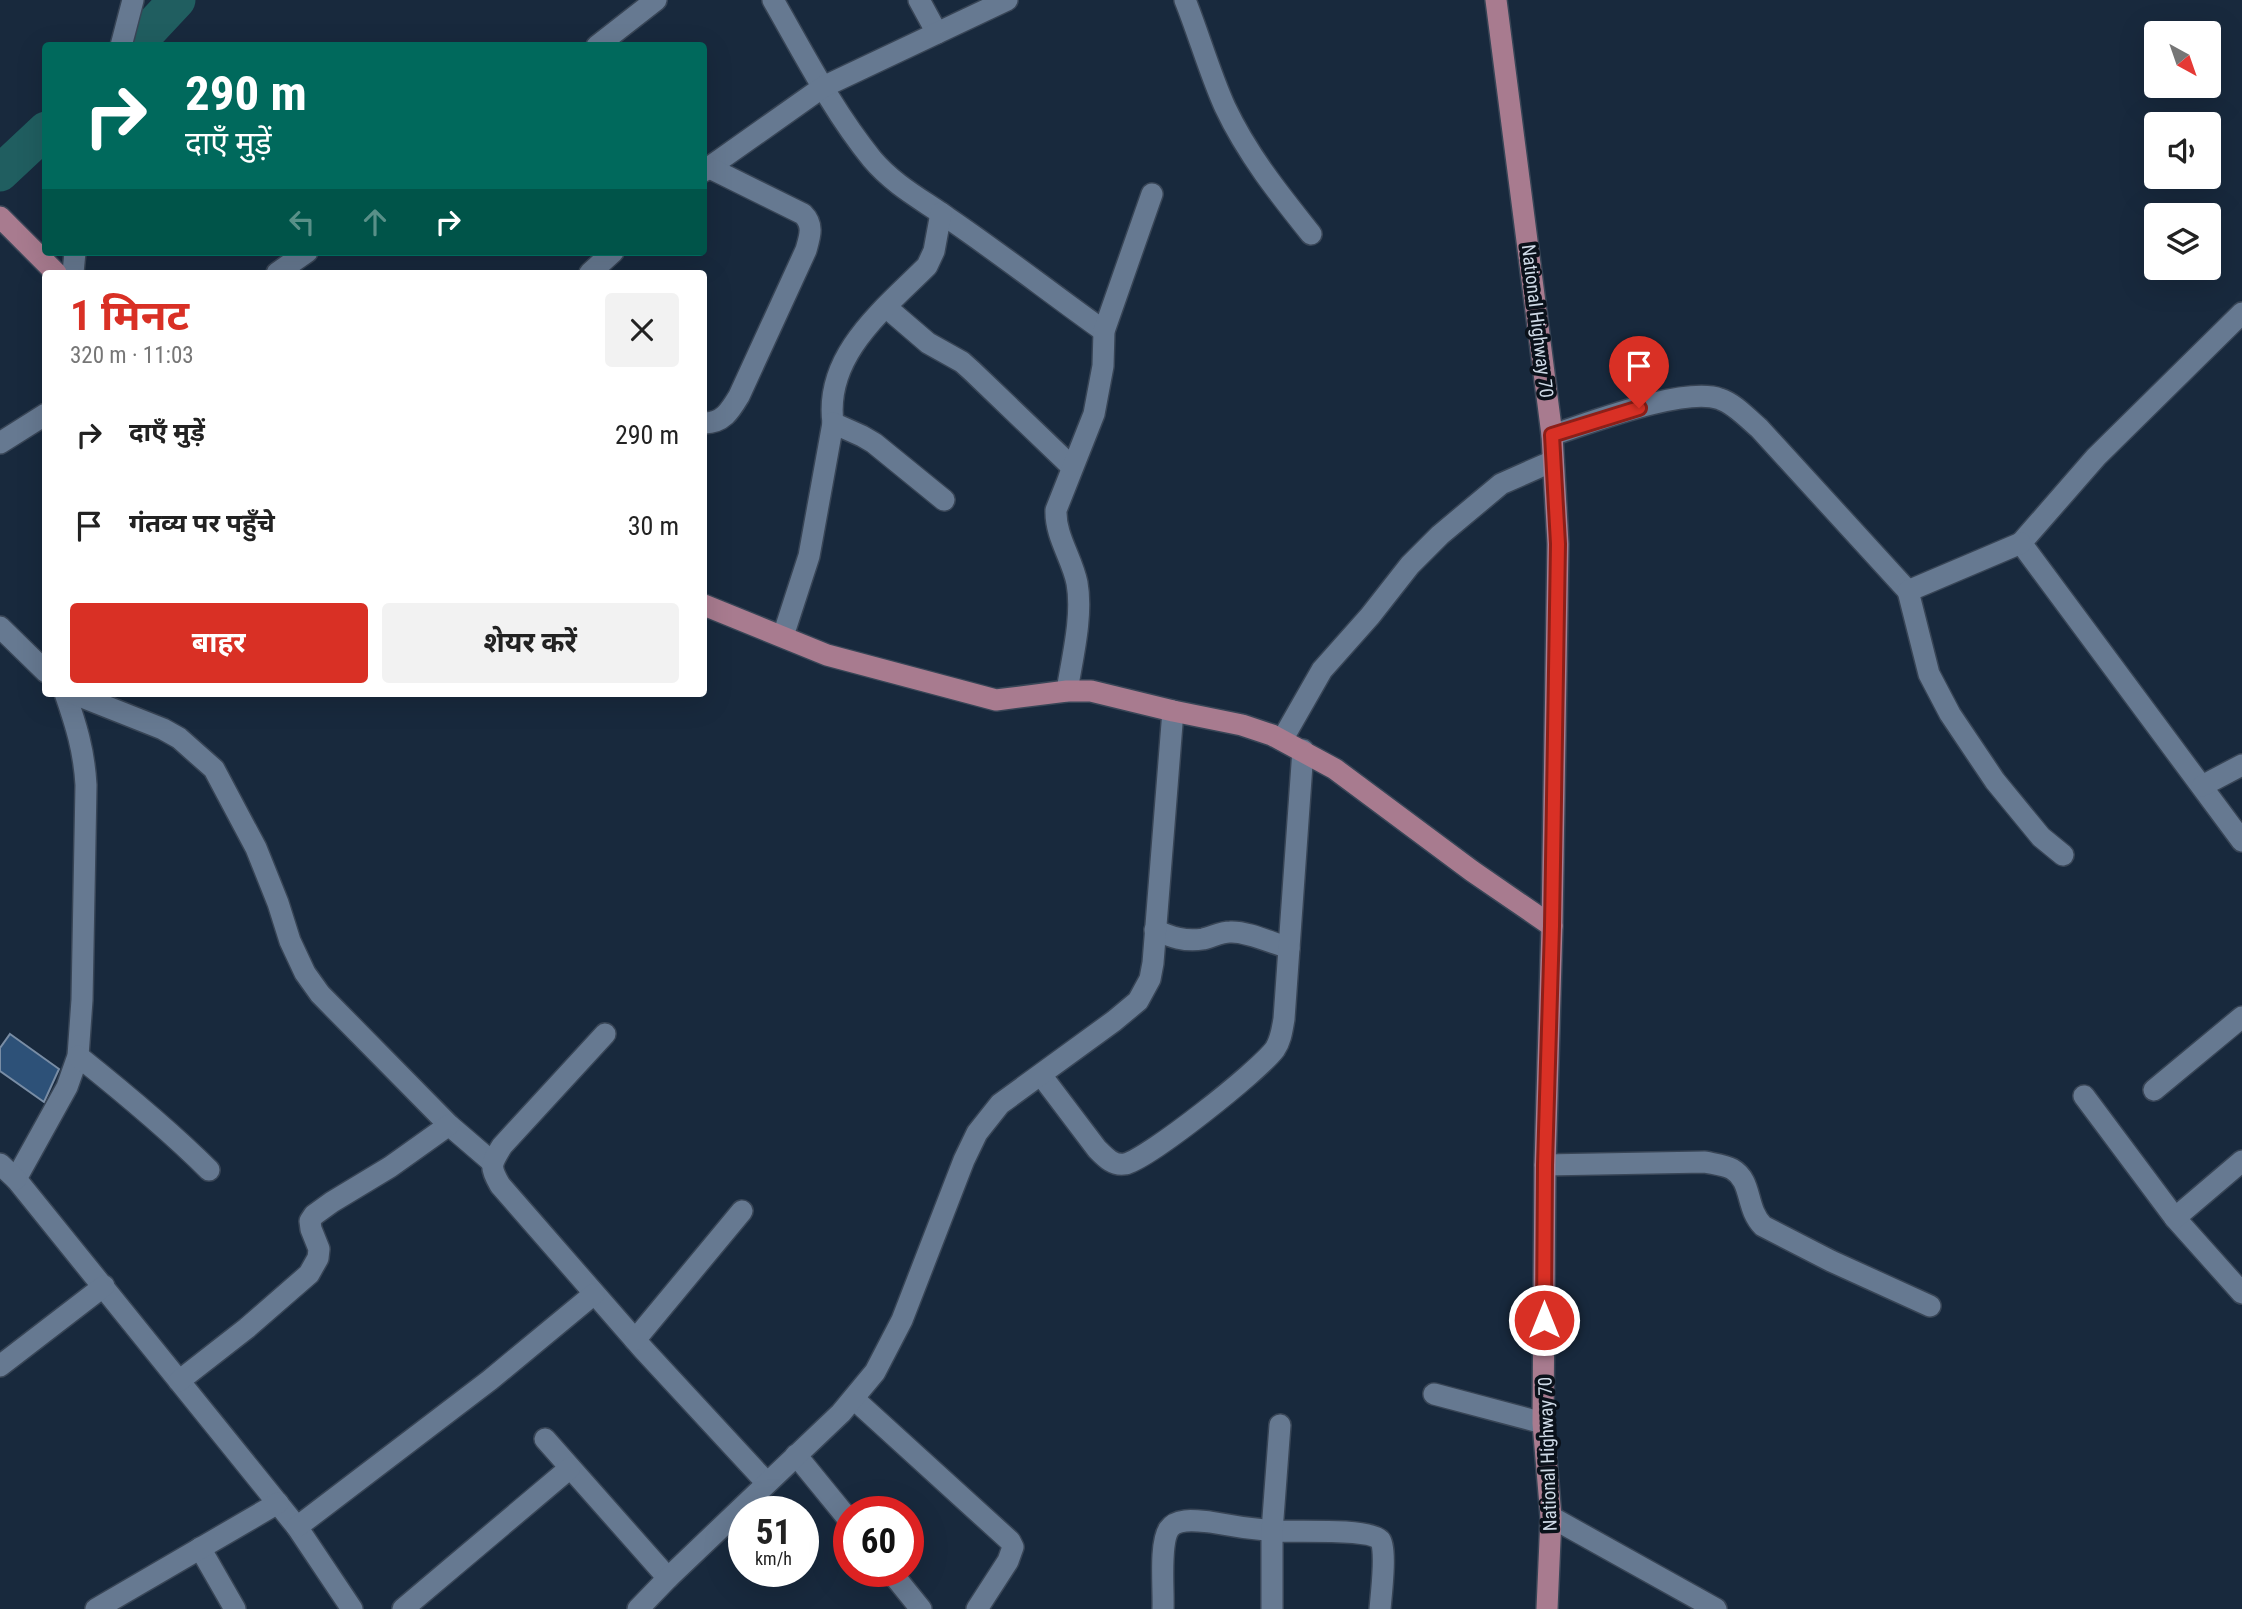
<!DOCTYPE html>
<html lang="hi">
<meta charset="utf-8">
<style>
body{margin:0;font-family:"Roboto Condensed","Noto Sans Devanagari",sans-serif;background:#f2f2f2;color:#222;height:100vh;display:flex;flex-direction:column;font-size:26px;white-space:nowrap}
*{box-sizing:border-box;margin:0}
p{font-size:23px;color:#767676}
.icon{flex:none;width:38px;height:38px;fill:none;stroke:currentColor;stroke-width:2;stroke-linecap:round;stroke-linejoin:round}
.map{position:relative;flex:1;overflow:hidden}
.details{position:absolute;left:42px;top:270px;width:665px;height:427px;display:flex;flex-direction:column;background:#fff;border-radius:7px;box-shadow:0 7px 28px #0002}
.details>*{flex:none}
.top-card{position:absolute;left:42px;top:42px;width:665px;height:214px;border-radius:7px;box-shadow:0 7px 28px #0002;background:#00695c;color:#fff;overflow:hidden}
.needle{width:46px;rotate:140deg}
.fabs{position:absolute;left:2144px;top:21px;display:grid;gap:14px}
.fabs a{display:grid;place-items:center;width:77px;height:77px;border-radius:7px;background:#fff;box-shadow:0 7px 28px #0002;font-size:35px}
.speed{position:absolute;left:728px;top:1496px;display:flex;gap:14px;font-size:35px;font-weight:700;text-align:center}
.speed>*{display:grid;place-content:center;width:91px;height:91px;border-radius:50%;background:#fff;box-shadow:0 7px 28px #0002;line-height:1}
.speed small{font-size:18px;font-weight:400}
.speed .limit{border:10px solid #d22;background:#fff;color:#111}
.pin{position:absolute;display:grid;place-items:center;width:60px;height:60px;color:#fff;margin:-72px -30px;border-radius:50% 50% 50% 0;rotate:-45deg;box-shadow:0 0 7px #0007}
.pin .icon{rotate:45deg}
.me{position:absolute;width:77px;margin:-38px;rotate:0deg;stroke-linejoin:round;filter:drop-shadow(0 0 5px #0008)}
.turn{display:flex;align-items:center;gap:24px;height:147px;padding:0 28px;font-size:32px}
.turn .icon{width:91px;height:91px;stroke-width:2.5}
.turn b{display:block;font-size:49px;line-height:60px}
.lanes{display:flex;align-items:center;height:66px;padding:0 28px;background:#0003;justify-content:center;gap:35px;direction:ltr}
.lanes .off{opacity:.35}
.round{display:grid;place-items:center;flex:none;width:74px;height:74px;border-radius:7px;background:#f2f2f2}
.summary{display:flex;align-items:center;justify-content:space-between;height:119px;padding:0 28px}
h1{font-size:42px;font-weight:700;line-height:52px;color:#d93025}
.cta{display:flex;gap:14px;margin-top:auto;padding:14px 28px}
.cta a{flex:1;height:80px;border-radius:7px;background:#d93025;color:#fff;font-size:28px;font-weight:700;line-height:80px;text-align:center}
.cta a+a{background:#f2f2f2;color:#222}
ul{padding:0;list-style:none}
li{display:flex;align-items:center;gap:21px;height:91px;padding:0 28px}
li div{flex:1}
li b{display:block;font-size:26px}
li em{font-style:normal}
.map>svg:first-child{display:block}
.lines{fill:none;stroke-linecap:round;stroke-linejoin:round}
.river{stroke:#205e60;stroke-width:37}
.building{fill:#2d5178;stroke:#798da5;stroke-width:2}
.minor-casing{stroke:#384556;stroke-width:24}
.major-casing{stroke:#384556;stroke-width:24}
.minor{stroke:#667991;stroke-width:21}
.major{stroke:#a87b8f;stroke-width:21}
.route-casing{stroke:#8d1f18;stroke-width:18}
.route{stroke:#d93025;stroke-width:12}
.labels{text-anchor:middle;stroke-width:7;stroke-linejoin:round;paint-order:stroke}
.street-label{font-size:19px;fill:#cfdae7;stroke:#0a111a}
</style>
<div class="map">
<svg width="2242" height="1609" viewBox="0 0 2242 1609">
<rect width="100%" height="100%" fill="#18293d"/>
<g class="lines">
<!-- river -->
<g class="river">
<polyline points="134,46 177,0"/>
<polyline points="0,173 46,130"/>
</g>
</g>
<!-- building -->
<polygon class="building" points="10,1034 59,1069 44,1102 0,1071 0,1048"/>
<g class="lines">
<!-- minor casing -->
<g class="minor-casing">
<g id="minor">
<path d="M 773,0 C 804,54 833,111 872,159 C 894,185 921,199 948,218 C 1001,254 1052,294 1104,331"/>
<polyline points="919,0 937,33"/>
<path d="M 1185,0 C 1199,35 1210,74 1225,107 C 1247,154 1279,194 1311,234"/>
<polyline points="121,46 133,0"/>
<polyline points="597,46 656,0"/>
<polyline points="704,171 823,87 1007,0"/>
<polyline points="73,273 75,252"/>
<polyline points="277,273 307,252"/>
<polyline points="590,273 613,252"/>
<polyline points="886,307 928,343 962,362 972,371 1072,467"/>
<polyline points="2242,313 2096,457 2021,543 2242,841"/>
<path d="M 704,423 C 723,423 730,411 739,396 L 806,250 C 810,236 814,225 803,214 L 708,167"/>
<path d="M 833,423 C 824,355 884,309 927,266 L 934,251 L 941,213"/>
<path d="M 1552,435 C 1590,423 1685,386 1720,399 C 1735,404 1747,418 1759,428 L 1908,591"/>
<polyline points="0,443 46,414"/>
<polyline points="2021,543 1908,591 1929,674 1950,714 1995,781 2041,837 2063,855"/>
<polyline points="0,627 46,672"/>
<polyline points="783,636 809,556 833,423 862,436 874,443 944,500"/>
<path d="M 1067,691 C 1072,659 1083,616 1077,583 C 1072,558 1055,536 1056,510 L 1094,414 L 1103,366 L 1104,331 L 1152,194"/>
<path d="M 65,693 C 76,725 84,750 86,785 L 82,1000 L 78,1056 L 67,1087 L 16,1179 L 297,1527 L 352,1609"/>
<polyline points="72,693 163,729 179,738 214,769 256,848 278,903 290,941 305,973 320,994 449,1125 492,1162"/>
<polyline points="1282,740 1322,670 1370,616 1410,565 1440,535 1501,484 1553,461"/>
<polyline points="2202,786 2242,765"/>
<path d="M 1155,930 C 1171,937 1185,942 1203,939 C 1212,937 1221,932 1230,932 C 1247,931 1272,943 1289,948"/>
<path d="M 605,1034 L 502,1146 C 491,1164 489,1166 500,1185 L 643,1349 L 767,1483"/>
<path d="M 78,1056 C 123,1092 168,1129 209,1170"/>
<path d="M 1041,1075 L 1097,1149 C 1105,1157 1113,1166 1125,1164 C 1148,1159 1259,1071 1275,1049 C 1281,1040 1282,1030 1284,1019 L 1303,750"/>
<polyline points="2154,1090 2242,1017"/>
<polyline points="2084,1096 2175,1218 2242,1293"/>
<polyline points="0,1164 16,1179"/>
<path d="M 1545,1165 L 1705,1162 C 1714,1164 1725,1165 1732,1169 C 1753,1181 1745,1208 1763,1226 L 1831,1261 L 1930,1306"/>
<polyline points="2175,1218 2242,1161"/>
<polyline points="635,1340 742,1211"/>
<polyline points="0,1366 104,1286"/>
<polyline points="179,1381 247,1328 309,1274 318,1258 319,1249 311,1229 310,1221 314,1215 332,1202 390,1167 449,1125"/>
<polyline points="1434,1394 1543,1423"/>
<polyline points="854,1399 1010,1541 1013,1547 1008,1561 977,1609"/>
<polyline points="545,1439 668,1578"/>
<polyline points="796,1455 849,1520"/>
<polyline points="1551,1517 1716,1609"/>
<polyline points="297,1527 490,1380 594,1294"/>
<polyline points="200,1548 235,1609"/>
<polyline points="891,1572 921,1609"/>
<polyline points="96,1609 278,1503"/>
<polyline points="403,1609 570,1468"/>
<polyline points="638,1609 668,1578 841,1413 875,1372 902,1320 964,1160 977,1133 1000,1104 1114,1021 1138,1001 1150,979 1153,963 1173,711"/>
<path d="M 1163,1609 C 1164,1590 1159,1544 1169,1529 C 1177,1517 1198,1521 1210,1522 C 1231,1526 1252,1529 1274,1531 C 1293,1532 1369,1528 1380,1540 C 1387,1547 1381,1597 1380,1609"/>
<polyline points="1272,1609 1272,1531 1280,1425"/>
</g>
</g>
<!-- major casing -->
<g class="major-casing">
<g id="major">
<polyline points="1496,0 1552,435 1558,544 1552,926 1545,1165 1543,1423 1551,1517 1547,1609"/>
<polyline points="0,217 56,273"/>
<polyline points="704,605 827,655 996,700 1067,691 1091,691 1173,711 1242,725 1272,735 1335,769 1472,871 1552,926"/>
</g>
</g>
<!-- minor -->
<use href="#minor" class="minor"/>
<!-- major -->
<use href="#major" class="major"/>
</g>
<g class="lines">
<!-- route casing -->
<g class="route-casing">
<polyline id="route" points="1544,1320 1545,1165 1552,926 1558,544 1552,435 1639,408"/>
</g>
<!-- route -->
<use href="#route" class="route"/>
</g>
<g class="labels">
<!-- street labels -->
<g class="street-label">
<text transform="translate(1538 321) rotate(83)" y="7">National Highway 70</text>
<text transform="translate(1547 1454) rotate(-92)" y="7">National Highway 70</text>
</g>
</g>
</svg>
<div class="fabs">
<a><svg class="needle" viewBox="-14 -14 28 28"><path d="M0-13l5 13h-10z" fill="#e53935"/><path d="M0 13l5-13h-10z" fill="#767676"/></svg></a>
<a><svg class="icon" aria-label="sound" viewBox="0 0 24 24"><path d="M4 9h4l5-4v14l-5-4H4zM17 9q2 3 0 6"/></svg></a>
<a><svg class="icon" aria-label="layers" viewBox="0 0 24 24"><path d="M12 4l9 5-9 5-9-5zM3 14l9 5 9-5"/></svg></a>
</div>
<div class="speed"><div>51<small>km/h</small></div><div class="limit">60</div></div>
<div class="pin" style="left:1639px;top:408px;background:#d93025"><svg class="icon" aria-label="arrive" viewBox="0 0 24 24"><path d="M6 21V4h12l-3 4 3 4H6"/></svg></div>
<svg class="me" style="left:1544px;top:1320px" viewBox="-20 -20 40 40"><circle r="17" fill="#d93025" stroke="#fff" stroke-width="3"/><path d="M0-11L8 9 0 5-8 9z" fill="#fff"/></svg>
<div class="top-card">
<div class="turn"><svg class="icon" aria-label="right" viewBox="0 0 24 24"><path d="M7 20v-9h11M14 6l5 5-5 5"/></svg><div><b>290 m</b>दाएँ मुड़ें</div></div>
<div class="lanes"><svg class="icon off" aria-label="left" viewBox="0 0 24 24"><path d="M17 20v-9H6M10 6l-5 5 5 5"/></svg><svg class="icon off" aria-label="ahead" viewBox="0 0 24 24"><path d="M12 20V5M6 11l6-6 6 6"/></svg><svg class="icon" aria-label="right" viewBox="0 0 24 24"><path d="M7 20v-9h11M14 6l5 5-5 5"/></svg></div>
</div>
<section class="details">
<div class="summary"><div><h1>1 मिनट</h1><p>320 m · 11:03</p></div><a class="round"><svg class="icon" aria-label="close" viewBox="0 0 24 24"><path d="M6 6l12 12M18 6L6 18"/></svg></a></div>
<ul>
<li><svg class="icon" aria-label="right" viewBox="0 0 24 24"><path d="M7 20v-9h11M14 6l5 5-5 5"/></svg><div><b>दाएँ मुड़ें</b></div><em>290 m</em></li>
<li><svg class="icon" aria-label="arrive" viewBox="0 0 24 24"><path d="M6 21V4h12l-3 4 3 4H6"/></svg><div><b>गंतव्य पर पहुँचे</b></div><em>30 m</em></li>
</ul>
<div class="cta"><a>बाहर</a><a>शेयर करें</a></div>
</section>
</div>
